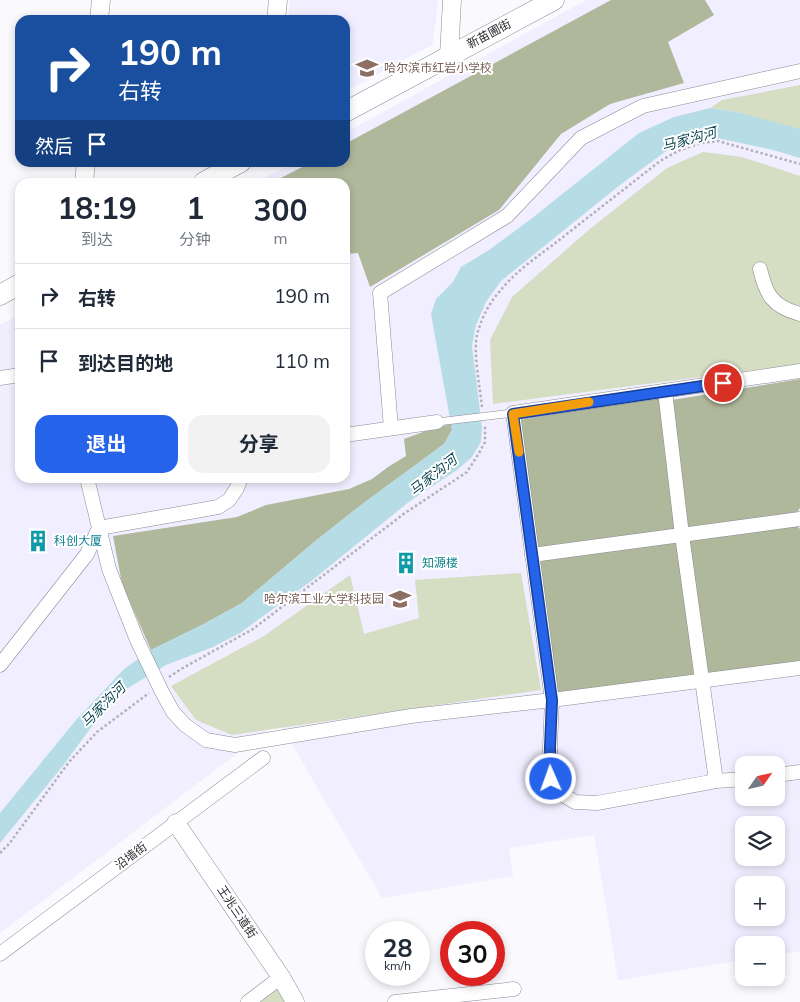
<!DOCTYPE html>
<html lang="zh">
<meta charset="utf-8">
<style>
body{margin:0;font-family:Mulish,"Noto Sans SC",sans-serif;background:#f2f2f3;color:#1f2937;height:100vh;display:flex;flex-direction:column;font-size:19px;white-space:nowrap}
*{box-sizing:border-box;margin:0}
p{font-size:16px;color:#747a83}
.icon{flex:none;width:28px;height:28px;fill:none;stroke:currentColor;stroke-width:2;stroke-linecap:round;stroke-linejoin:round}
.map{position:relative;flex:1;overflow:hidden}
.drawer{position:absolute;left:15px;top:178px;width:335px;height:305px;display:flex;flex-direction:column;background:#fff;border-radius:15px;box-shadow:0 2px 8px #0003}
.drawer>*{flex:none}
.guide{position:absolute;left:15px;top:15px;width:335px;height:152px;border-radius:15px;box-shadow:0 2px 8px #0003;background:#1a4fa0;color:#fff;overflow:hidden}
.needle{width:32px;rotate:56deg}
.tools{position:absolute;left:735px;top:756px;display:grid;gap:10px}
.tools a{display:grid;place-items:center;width:50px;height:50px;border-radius:10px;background:#fff;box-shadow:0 2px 8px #0003;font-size:25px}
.speed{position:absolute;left:365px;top:921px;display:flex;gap:10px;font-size:25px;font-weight:700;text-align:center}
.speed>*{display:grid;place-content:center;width:65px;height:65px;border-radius:50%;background:#fff;box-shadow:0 2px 8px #0003;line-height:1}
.speed small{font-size:12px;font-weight:400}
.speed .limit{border:8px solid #d22;background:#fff;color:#111}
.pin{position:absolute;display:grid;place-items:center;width:42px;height:42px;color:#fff;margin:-21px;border:2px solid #fff;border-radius:50%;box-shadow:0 1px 5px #0007}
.me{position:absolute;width:55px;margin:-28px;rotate:358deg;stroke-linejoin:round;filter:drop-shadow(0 0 4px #0008)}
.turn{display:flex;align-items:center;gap:18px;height:105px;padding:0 20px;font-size:22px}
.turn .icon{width:65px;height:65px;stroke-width:2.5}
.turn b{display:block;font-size:35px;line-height:42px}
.then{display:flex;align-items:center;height:48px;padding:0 20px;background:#0003;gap:10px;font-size:19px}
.eta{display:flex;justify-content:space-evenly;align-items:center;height:85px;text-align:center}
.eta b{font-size:30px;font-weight:700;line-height:35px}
.action{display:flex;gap:10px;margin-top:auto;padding:10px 20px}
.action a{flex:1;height:58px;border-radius:15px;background:#2563eb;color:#fff;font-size:20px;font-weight:700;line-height:58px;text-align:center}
.action a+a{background:#f2f2f3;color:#1f2937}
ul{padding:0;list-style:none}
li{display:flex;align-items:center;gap:15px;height:65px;padding:0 20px;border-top:1px solid #e0e1e3}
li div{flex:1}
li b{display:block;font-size:19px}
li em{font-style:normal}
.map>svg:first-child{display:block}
.built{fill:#f1eeff;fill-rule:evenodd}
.green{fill:#d5ddc2}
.forest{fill:#b0b89b}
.water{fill:#b6dce6}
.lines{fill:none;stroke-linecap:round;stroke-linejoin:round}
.service-casing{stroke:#8c8995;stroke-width:8}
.minor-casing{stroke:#8c8995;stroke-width:15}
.tertiary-casing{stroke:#8c8995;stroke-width:19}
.secondary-casing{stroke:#8c8995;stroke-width:21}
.path{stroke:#b1b0b5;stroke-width:2.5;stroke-dasharray:2.5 2.5;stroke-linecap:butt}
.service{stroke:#fff;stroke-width:7}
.minor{stroke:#fff;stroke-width:14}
.tertiary{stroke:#fff;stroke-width:18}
.secondary{stroke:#fff;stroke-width:20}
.route-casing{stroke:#184099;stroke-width:12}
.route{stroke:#2563eb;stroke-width:9}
.slow{stroke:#f59e0b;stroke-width:9}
.labels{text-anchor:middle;stroke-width:4;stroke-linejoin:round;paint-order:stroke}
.street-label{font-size:12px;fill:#2a292e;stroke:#fff}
.education-label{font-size:12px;fill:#785e54;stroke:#fff;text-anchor:start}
.culture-label{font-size:12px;fill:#0d838f;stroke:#fff;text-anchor:start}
.water-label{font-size:14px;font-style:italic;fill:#0e4651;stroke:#fff}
</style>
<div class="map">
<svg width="800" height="1002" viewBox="0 0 800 1002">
<rect width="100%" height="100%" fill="#faf9fe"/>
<!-- built -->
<g class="built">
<polygon points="290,0 438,0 433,44 345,92 345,20 288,20"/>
<path d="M 586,0 L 800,0 L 800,951 L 776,955 L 776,945 L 744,945 L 744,960 L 618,980 L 594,835 L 509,848 L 513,876 L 382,898 L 279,722 L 0,933 L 0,325 L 20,314 L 20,478 L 345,478 L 345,182 L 257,182 L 293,163 L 345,162 L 345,133 ZM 744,765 L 776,765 L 776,798 L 744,798 ZM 744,825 L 776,825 L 776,858 L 744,858 ZM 744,885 L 776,885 L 776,918 L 744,918 Z"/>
</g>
<!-- green -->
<g class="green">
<polygon points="800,85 800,131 737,112 710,108 722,100"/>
<polygon points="703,152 742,157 800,176 800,364 493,404 490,340 512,297 591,228 667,168"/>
<polygon points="521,573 541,690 232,735 196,720 171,686 264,636 350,575 364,634 419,618 415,580"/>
<polygon points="280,983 293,1002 254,1002"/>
</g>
<!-- forest -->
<g class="forest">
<polygon points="611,0 705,0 714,15 668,42 684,83 610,104 561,134 499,210 370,287 358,253 345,254 345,182 273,182 310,163 345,162 345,144"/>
<polygon points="800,379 800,508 796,514 686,529 672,400"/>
<polygon points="660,397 677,531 538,549 520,420"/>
<polygon points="451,424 452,430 444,444 361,505 313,543 242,603 204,624 151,650 122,584 113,536 237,517 266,505 349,489 372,479 388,467 406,456 404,439 431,429"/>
<polygon points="796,525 800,529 800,663 705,674 687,541"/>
<polygon points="678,540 694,675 557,693 540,559"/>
</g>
<!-- water -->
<polygon class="water" points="710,108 737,112 800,129 800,158 773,150 717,138 700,140 669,149 620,185 501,281 486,302 476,325 472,346 482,427 481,442 472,457 457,470 410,501 310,582 240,633 213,647 166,665 123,691 101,714 62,767 0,843 0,813 76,720 124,669 151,650 204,624 242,603 313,543 361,505 444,444 452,430 431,314 436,299 453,282 461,267 489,250 531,219 639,133 674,117"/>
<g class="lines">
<!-- service casing -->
<g class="service-casing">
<polyline id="service" points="437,422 513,413"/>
</g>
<!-- minor casing -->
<g class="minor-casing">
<g id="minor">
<path d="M 760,269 C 766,295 773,307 800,314"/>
<polyline points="0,378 20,375"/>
<polyline points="665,391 682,535 716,781"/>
<polyline points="391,428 380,293 507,216 581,138 643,106 800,71"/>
<polyline points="345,435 437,422"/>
<polyline points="87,478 109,569 137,640 162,692 173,712 185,725 206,740 235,745 411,716 552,700 800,668"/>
<polyline points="532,555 800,519"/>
<polyline points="0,665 87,554 99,528 218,507 229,500 237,488 241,478"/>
<polyline points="776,775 800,772"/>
<polyline points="744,779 716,781 597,803 575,802 560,793 551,779 550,747 552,700 513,413 800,371"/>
<polyline points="0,954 263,758"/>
<polyline points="248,1002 281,977"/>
<polyline points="395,1002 514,989"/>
</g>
</g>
<!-- tertiary casing -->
<g class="tertiary-casing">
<g id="tertiary">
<polyline points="99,20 101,0"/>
<polyline points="276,20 278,0"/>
<polyline points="449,56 452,0"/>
<polyline points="84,182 86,162"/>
<polyline points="176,823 281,977 295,1002"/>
</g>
</g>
<!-- secondary casing -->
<g class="secondary-casing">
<g id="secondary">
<polyline points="345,112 554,0"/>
<polyline points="204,182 241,162"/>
<polyline points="0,295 20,284"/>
</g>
</g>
<!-- path -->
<g class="path">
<path d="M 482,407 C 480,387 473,353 477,335 C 481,319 489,303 500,291 C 515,272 538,256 558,241 C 592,214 626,188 660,161 L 680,150 L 701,143 L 718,141 L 800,164"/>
<polyline points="169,677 181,669 253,629 405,513 467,472 479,453 485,442 485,425"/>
<polyline points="0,853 9,844 69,762 97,732 149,693"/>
</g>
<!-- service -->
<use href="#service" class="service"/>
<!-- minor -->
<use href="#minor" class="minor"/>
<!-- tertiary -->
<use href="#tertiary" class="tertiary"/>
<!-- secondary -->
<use href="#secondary" class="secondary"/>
</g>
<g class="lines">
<!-- route casing -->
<g class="route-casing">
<polyline id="route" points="551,779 550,747 552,700 513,414 723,383"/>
</g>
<!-- route -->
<use href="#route" class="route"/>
<!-- slow -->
<polyline class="slow" points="519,452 513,414 589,402"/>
</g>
<!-- icons -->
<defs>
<g id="school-bare" transform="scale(1.725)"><path d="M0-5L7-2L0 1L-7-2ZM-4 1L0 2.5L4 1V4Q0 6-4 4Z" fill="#8d6e63" stroke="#fff" stroke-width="2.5" paint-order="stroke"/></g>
<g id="building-bare" transform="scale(1.725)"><path d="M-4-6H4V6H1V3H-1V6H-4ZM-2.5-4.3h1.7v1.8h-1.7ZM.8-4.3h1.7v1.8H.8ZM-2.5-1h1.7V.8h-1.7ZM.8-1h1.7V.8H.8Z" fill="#0f9aa8" stroke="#fff" stroke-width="2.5" paint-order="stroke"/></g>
</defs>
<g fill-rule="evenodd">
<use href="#school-bare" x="367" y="68"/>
<use href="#building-bare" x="38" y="541"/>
<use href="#building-bare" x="406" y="563"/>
<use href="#school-bare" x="400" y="599"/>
</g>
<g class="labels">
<!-- street labels -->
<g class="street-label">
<text transform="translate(489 34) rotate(-28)" y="4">新苗圃街</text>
<text transform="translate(131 856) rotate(-37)" y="4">沿墙街</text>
<text transform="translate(237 912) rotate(56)" y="4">王兆三道街</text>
</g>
<!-- education labels -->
<g class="education-label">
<text x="384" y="72">哈尔滨市红岩小学校</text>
<text x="384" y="603" text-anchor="end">哈尔滨工业大学科技园</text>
</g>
<!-- culture labels -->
<g class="culture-label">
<text x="54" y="545">科创大厦</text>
<text x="422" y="567">知源楼</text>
</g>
<!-- water labels -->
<g class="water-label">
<text transform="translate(689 139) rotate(-15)" y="5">马家沟河</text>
<text transform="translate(433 475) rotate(-38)" y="5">马家沟河</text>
<text transform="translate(103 705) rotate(-45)" y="5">马家沟河</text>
</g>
</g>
</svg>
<div class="tools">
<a><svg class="needle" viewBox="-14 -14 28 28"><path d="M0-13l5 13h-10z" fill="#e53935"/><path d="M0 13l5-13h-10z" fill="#747a83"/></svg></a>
<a><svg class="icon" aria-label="layers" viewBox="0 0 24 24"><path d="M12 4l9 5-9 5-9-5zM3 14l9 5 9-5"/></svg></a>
<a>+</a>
<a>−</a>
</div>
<div class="speed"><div>28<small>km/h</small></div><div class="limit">30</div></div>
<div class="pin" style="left:723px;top:383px;background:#d93025"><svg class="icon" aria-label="arrive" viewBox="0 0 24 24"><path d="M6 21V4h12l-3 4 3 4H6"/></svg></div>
<svg class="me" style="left:551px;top:779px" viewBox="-20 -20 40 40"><circle r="17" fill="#2563eb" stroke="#fff" stroke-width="3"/><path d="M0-11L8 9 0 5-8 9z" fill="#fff"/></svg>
<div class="guide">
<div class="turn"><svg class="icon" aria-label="right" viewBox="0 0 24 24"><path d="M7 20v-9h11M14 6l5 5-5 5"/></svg><div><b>190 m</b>右转</div></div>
<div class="then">然后<svg class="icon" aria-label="arrive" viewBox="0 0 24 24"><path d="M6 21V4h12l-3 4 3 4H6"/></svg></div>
</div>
<section class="drawer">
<div class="eta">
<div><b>18:19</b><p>到达</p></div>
<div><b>1</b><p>分钟</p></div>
<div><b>300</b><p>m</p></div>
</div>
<ul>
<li><svg class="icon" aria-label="right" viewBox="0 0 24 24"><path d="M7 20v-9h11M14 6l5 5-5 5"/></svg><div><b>右转</b></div><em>190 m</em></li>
<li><svg class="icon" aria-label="arrive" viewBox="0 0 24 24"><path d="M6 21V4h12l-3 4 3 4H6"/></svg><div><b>到达目的地</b></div><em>110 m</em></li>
</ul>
<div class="action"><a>退出</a><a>分享</a></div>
</section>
</div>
